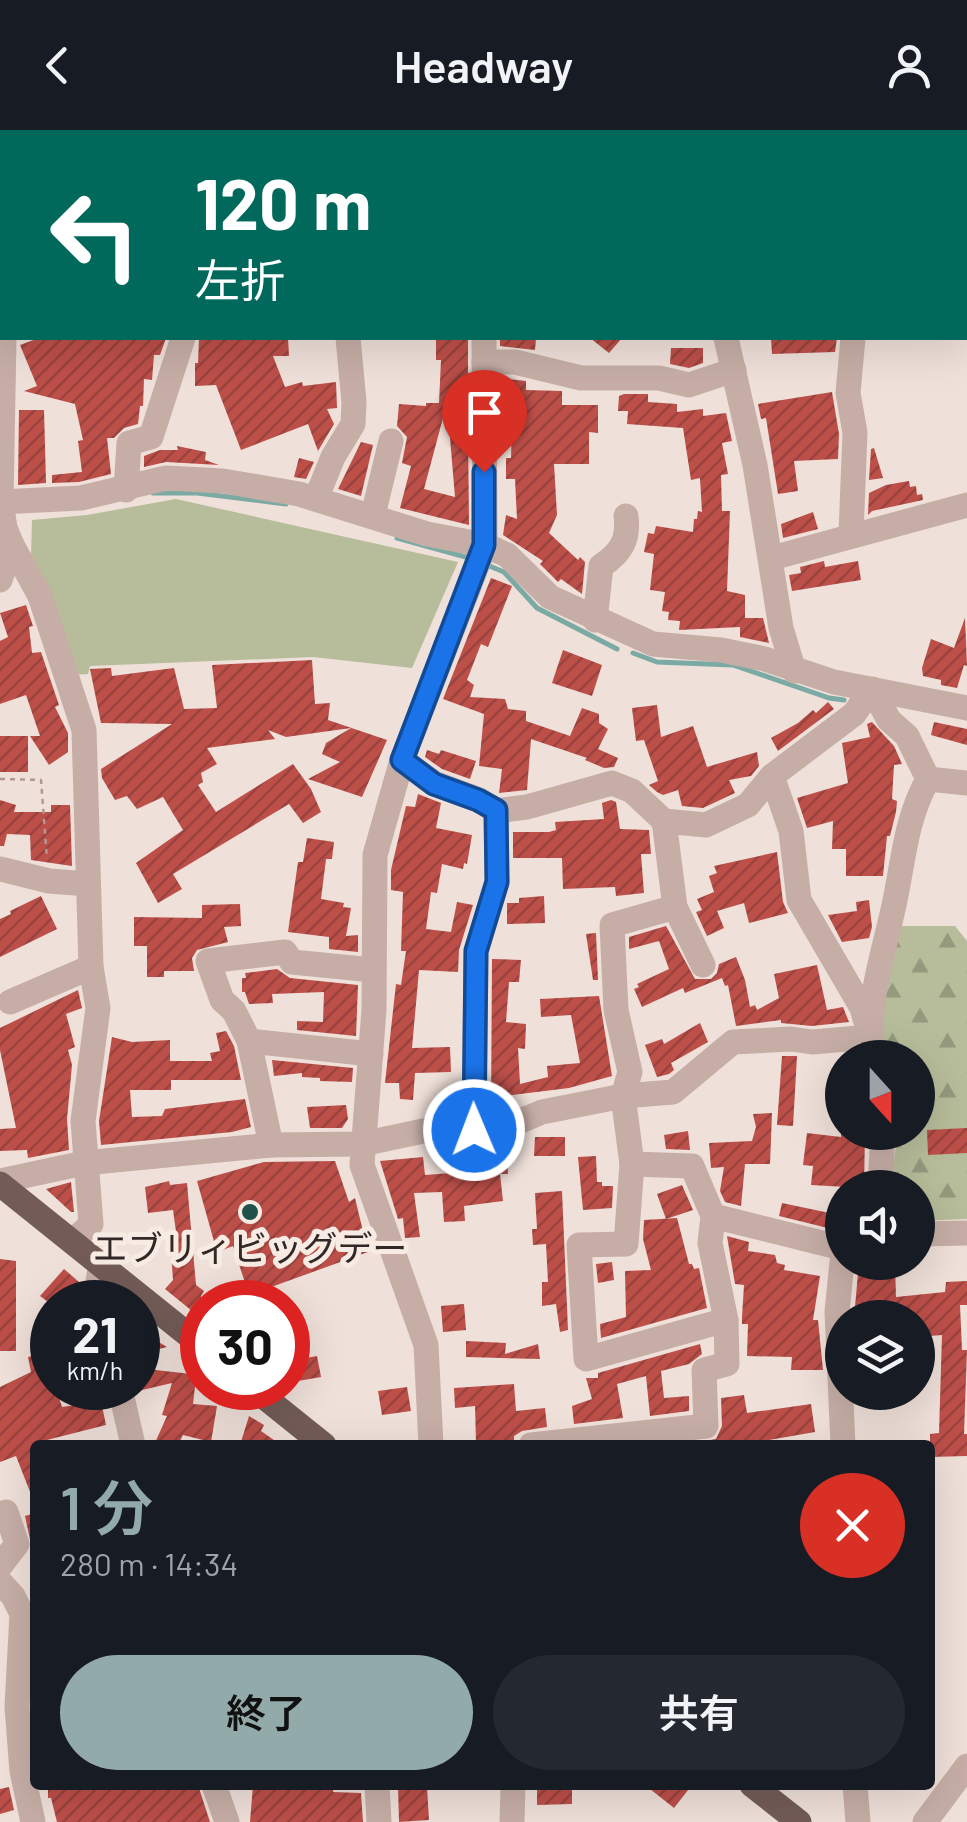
<!DOCTYPE html>
<html lang="ja">
<meta charset="utf-8">
<style>
body{margin:0;font-family:Barlow,"Noto Sans JP",sans-serif;background:#242831;color:#f1f3f6;height:100vh;display:flex;flex-direction:column;font-size:38px;white-space:nowrap}
*{box-sizing:border-box;margin:0}
p{font-size:32px;color:#9ea1a6}
.icon{flex:none;width:55px;height:55px;fill:none;stroke:currentColor;stroke-width:2;stroke-linecap:round;stroke-linejoin:round}
.map{position:relative;flex:1;overflow:hidden}
.panel{position:absolute;left:30px;top:1310px;width:905px;height:350px;display:flex;flex-direction:column;background:#171b24;border-radius:10px;box-shadow:0 10px 40px #0002}
.panel>*{flex:none}
.top-card{position:absolute;left:0px;top:0px;width:968px;height:210px;box-shadow:0 10px 40px #0002;background:#00695c;color:#fff;overflow:hidden}
.needle{width:65px;rotate:159deg}
.tools{position:absolute;left:825px;top:910px;display:grid;gap:20px}
.tools a{display:grid;place-items:center;width:110px;height:110px;border-radius:50%;background:#171b24;box-shadow:0 10px 40px #0002;font-size:50px}
.speed{position:absolute;left:30px;top:1150px;display:flex;gap:20px;font-size:50px;font-weight:700;text-align:center}
.speed>*{display:grid;place-content:center;width:130px;height:130px;border-radius:50%;background:#171b24;box-shadow:0 10px 40px #0002;line-height:1}
.speed small{font-size:25px;font-weight:400}
.speed .limit{border:15px solid #d22;background:#fff;color:#111}
.pin{position:absolute;display:grid;place-items:center;width:85px;height:85px;color:#fff;margin:-102px -42px;border-radius:50% 50% 50% 0;rotate:-45deg;box-shadow:0 0 10px #0007}
.pin .icon{rotate:45deg}
.me{position:absolute;width:110px;margin:-55px;rotate:359deg;stroke-linejoin:round;filter:drop-shadow(0 0 8px #0008)}
.turn{display:flex;align-items:center;gap:35px;height:210px;padding:0 30px;font-size:45px}
.turn .icon{width:130px;height:130px;stroke-width:2.5}
.turn b{display:block;font-size:70px;line-height:85px}
.round{display:grid;place-items:center;flex:none;width:105px;height:105px;border-radius:52px;background:#242831}
.headline{display:flex;align-items:center;justify-content:space-between;height:170px;padding:0 30px}
h1{font-size:60px;font-weight:600;line-height:75px;color:#92aaa9}
.button{display:flex;gap:20px;margin-top:auto;padding:20px 30px}
.button a{flex:1;height:115px;border-radius:60px;background:#92aaa9;color:#111;font-size:40px;font-weight:600;line-height:115px;text-align:center}
.button a+a{background:#242831;color:#f1f3f6}
header{display:flex;justify-content:space-between;align-items:center;height:130px;padding:0 30px;background:#171b24;font-size:45px;font-weight:600}
.map>svg:first-child{display:block}
.forest{fill:url(#forest-firs)}
.pitch{fill:#b7bc9a}
.lines{fill:none;stroke-linecap:round;stroke-linejoin:round}
.stream{stroke:#7aaaa3;stroke-width:5}
.building{fill:url(#building-hatch);fill-rule:evenodd}
.path{stroke:#b19890;stroke-width:2.5;stroke-dasharray:5 5;stroke-linecap:butt}
.minor{stroke:#c6aea6;stroke-width:25}
.major{stroke:#735c58;stroke-width:25}
.rail-casing{stroke:#322826;stroke-width:9}
.rail{stroke:#f7ebe4;stroke-width:5;stroke-dasharray:15;stroke-linecap:butt}
.route-casing{stroke:#114b97;stroke-width:25}
.route{stroke:#1a73e8;stroke-width:18}
.poi-dot{fill:#1f504a;stroke:#f7ebe4;stroke-width:4}
.labels{text-anchor:middle;stroke-width:10;stroke-linejoin:round;paint-order:stroke}
.poi-label{font-size:35px;fill:#322826;stroke:#f7ebe4}
</style>
<header><svg class="icon" aria-label="back" viewBox="0 0 24 24"><path d="M15 5l-7 7 7 7"/></svg>Headway<svg class="icon" aria-label="person" viewBox="0 0 24 24"><circle cx="12" cy="8" r="4"/><path d="M4 21q1-7 8-7t8 7"/></svg></header>
<div class="map">
<svg width="967" height="1692" viewBox="0 0 967 1692">
<defs>
<pattern id="forest-firs" width="22" height="20" patternUnits="userSpaceOnUse" patternTransform="scale(2.5)"><rect width="22" height="20" fill="#b7bc9a"/><path d="M5 1l3.5 6h-7zM16 11l3.5 6h-7z" fill="#95997d"/></pattern>
<pattern id="building-hatch" width="6" height="6" patternUnits="userSpaceOnUse" patternTransform="scale(2.5)"><rect width="6" height="6" fill="#bd4f49"/><path d="M-1 1l2-2M0 6l6-6M5 7l2-2" fill="none" stroke="#9a423d"/></pattern>
</defs>
<rect width="100%" height="100%" fill="#efe0d9"/>
<!-- forest -->
<polygon class="forest" points="899,796 955,796 967,811 967,1089 918,1091 918,1058 890,1057 896,1015 894,1003 918,1002 918,928 883,927 882,863"/>
<!-- pitch -->
<polygon class="pitch" points="176,369 458,432 412,538 313,527 90,536 88,544 70,545 31,426 32,390 87,385"/>
<g class="lines">
<!-- stream -->
<g class="stream">
<polyline points="153,363 197,363 286,374"/>
<polyline points="397,408 473,429"/>
<polyline points="487,435 504,442 537,478 617,519"/>
<polyline points="633,523 657,532 733,535 829,568 844,570"/>
</g>
</g>
<!-- building -->
<g class="building">
<polygon points="39,208 166,208 160,225 154,225 152,250 144,249 143,276 140,276 138,294 124,298 114,308 107,308 111,344 79,352 52,353 52,345 82,342 78,311 83,310 75,274 24,261 37,256 20,215"/>
<polygon points="199,208 288,208 289,226 273,226 285,257 302,252 303,256 336,252 337,278 327,279 334,294 318,321 308,294 241,320 216,255 195,256 195,233 198,233"/>
<path d="M 436,208 L 468,209 L 468,267 L 456,267 L 468,295 L 469,395 L 400,378 L 411,336 L 402,333 L 407,307 L 397,296 L 399,274 L 426,276 L 426,273 L 439,273 L 441,230 L 436,230 ZM 447,273 L 455,367 L 424,359 Z"/>
<polygon points="500,208 536,208 535,220 500,216"/>
<polygon points="590,208 622,208 609,223"/>
<polygon points="771,208 837,208 835,222 772,224"/>
<polygon points="671,218 703,218 703,233 689,238 670,234"/>
<polygon points="500,248 526,251 526,260 562,261 562,275 598,275 598,303 589,302 589,334 554,334 557,385 549,403 578,430 580,427 585,432 582,464 561,449 558,452 540,434 543,431 503,405 506,385 517,389 515,349 506,349 506,328 511,328 512,292 502,291"/>
<polygon points="832,262 839,304 838,329 794,331 798,361 778,364 766,288 761,289 758,274"/>
<polygon points="624,264 648,264 648,272 677,274 677,282 703,279 703,286 726,283 732,311 722,313 728,344 721,345 722,381 730,381 727,461 745,465 745,488 763,488 769,513 740,507 740,497 679,500 680,491 668,490 669,482 662,481 665,462 650,460 654,424 644,422 648,403 654,404 656,396 693,402 694,389 697,389 698,381 702,382 700,348 691,350 683,298 627,294 628,281 618,281 619,266"/>
<polygon points="19,280 44,280 46,353 18,355"/>
<polygon points="361,312 373,315 361,366 338,359"/>
<polygon points="177,316 206,322 205,330 219,335 166,332 144,337 144,326 160,320 178,320"/>
<polygon points="874,318 883,348 869,350 871,319"/>
<polygon points="299,328 314,332 306,349 294,347"/>
<polygon points="909,351 910,357 916,356 917,365 922,364 923,370 872,381 868,385 869,363 886,355"/>
<polygon points="813,382 818,399 783,408 781,394"/>
<polygon points="824,431 825,437 858,431 861,450 792,461 789,445 801,443 800,437"/>
<polygon points="491,448 512,456 488,517 481,514 467,550 474,555 470,567 505,569 508,579 526,581 526,591 570,606 582,578 599,584 599,593 608,599 598,619 618,628 614,637 604,638 585,630 587,628 531,609 527,660 499,663 502,639 479,636 484,584 443,569"/>
<polygon points="26,475 33,496 29,497 32,523 41,522 59,575 55,577 68,603 68,622 49,635 30,606 40,606 26,565 0,574 0,511 8,507 0,483"/>
<polygon points="965,488 967,536 964,535 957,558 941,555 941,550 923,546 922,538 931,509 954,518"/>
<polygon points="563,520 602,535 592,566 552,553"/>
<polygon points="312,530 315,574 330,573 328,590 387,610 362,667 308,649 340,632 322,624 326,613 351,598 286,607 268,600 275,609 207,618 217,634 201,643 203,652 198,655 216,682 293,634 311,659 321,682 303,693 289,674 173,744 182,759 158,773 136,733 183,700 163,667 137,679 127,666 115,670 102,648 101,639 172,594 101,593 90,539 111,538 112,546 174,538 184,579 217,578 212,535"/>
<polygon points="828,572 834,579 778,621 771,608 798,593 813,580 816,583"/>
<polygon points="657,575 661,607 693,596 707,637 757,622 759,636 751,646 729,650 735,663 703,678 682,676 678,660 663,665 657,662 649,655 658,651 644,610 636,611 632,578"/>
<polygon points="872,592 894,616 902,634 894,635 892,669 897,671 896,682 890,706 887,706 883,746 846,746 846,719 832,719 833,691 807,698 797,668 848,653 842,613 870,607 867,594"/>
<polygon points="934,592 967,599 967,615 931,605"/>
<rect x="0" y="606" width="28" height="36"/>
<polygon points="427,620 439,624 441,620 476,631 470,649 442,639 425,627"/>
<polygon points="418,664 441,673 436,698 472,705 467,734 464,733 463,739 442,734 437,763 431,762 426,799 451,802 457,772 473,775 459,820 458,842 419,840 412,918 450,917 451,942 415,943 413,970 400,969 399,953 385,953 396,854 401,855 406,821 401,821 403,762 391,760 391,740 406,676 415,677"/>
<polygon points="0,670 16,675 14,682 51,682 51,675 70,675 72,736 31,730 30,705 7,704 4,716 0,716"/>
<polygon points="611,670 616,672 620,699 649,700 651,724 641,724 644,763 616,766 615,757 563,759 562,728 513,728 513,702 549,702 556,700 555,692 604,689 602,673"/>
<polygon points="307,708 334,712 332,729 326,729 321,769 344,773 343,777 351,778 346,806 358,805 358,822 329,819 329,807 288,802 298,732 303,732"/>
<polygon points="777,722 783,772 788,783 749,793 744,773 717,781 724,798 707,806 696,782 702,780 697,769 714,762 709,746 717,743 714,736"/>
<polygon points="41,766 57,799 0,827 0,789 11,784 10,781"/>
<polygon points="544,766 545,793 507,794 507,773 519,773 519,768"/>
<polygon points="869,770 872,797 869,808 842,812 828,785 857,781 856,772"/>
<polygon points="240,774 241,796 224,797 228,812 197,820 192,828 194,841 164,841 164,847 147,847 147,816 134,816 134,787 202,788 202,775"/>
<polygon points="666,796 695,849 711,849 717,843 719,834 736,827 745,850 750,877 755,875 757,880 779,868 774,844 817,835 827,880 843,877 849,892 812,896 781,893 781,890 736,896 728,855 725,856 722,848 685,863 683,858 642,877 634,859 639,857 637,854 669,839 659,811 629,819 629,807"/>
<polygon points="596,803 598,850 593,850 586,804"/>
<polygon points="492,829 521,830 519,852 509,852 506,892 526,894 525,919 518,918 520,954 548,947 547,936 580,933 571,885 541,887 540,869 599,866 612,946 569,958 504,966 505,979 491,981"/>
<polygon points="277,839 290,848 358,855 356,906 297,900 297,891 323,892 324,862 272,864 273,873 249,874 245,862 242,862 242,848 246,848 245,843"/>
<polygon points="78,860 82,878 66,884 75,917 68,920 72,935 67,989 69,1020 28,1028 27,1020 0,1021 0,999 16,998 0,920 0,898"/>
<polygon points="700,893 708,912 671,933 674,940 669,944 657,947 645,915 662,909 664,914"/>
<polygon points="226,901 234,916 241,950 171,950 171,960 130,960 132,987 162,986 165,979 245,969 251,997 232,1002 101,1015 99,991 112,907 132,912 170,910 170,931 212,931 210,923 220,921 216,903"/>
<polygon points="782,926 797,926 793,996 777,995"/>
<polygon points="272,930 353,938 352,952 320,951 320,948 302,947 302,943 274,946"/>
<polygon points="449,959 458,959 458,982 448,981"/>
<polygon points="346,975 348,989 342,998 310,998 307,977"/>
<polygon points="772,983 770,1034 745,1034 741,1076 725,1072 720,1061 724,1037 711,1038 709,1013 752,1011 756,997 753,984"/>
<polygon points="967,998 967,1023 928,1025 927,1000"/>
<polygon points="688,1001 690,1020 666,1019 664,1005"/>
<polygon points="841,1002 865,1002 864,1058 811,1055 813,1036 803,1035 807,1003 841,1007"/>
<polygon points="535,1007 565,1007 565,1026 534,1026"/>
<polygon points="507,1021 508,1044 500,1044 503,1071 464,1076 465,1091 444,1092 442,1062 414,1063 420,1107 405,1108 403,1088 398,1089 380,1031 423,1027 425,1045 477,1041 476,1023"/>
<polygon points="596,1026 597,1052 602,1052 602,1056 613,1056 612,1078 583,1080 578,1027"/>
<polygon points="335,1031 349,1072 355,1068 368,1122 249,1165 233,1116 217,1122 197,1051 264,1032"/>
<polygon points="169,1051 170,1055 187,1053 196,1155 204,1161 201,1166 202,1189 165,1159 173,1150 170,1109 177,1109 173,1080 148,1083 145,1057"/>
<polygon points="71,1052 74,1082 71,1082 46,1059"/>
<polygon points="682,1055 693,1080 666,1089 657,1064"/>
<polygon points="562,1061 568,1200 560,1202 556,1174 542,1176 542,1152 548,1152 546,1114 533,1115 532,1099 537,1099 535,1063"/>
<polygon points="782,1073 839,1085 836,1100 779,1086"/>
<polygon points="677,1088 689,1134 692,1134 694,1139 699,1138 707,1178 601,1208 600,1194 626,1187 625,1141 651,1140 643,1109 644,1090"/>
<polygon points="727,1106 749,1112 748,1121 775,1125 777,1133 785,1135 784,1140 820,1146 813,1190 818,1190 823,1240 791,1240 792,1227 747,1226 748,1194 742,1194 742,1187 744,1155 735,1154"/>
<polygon points="0,1129 16,1131 16,1221 0,1221"/>
<polygon points="612,1132 614,1150 598,1153 596,1134"/>
<polygon points="859,1132 895,1132 896,1167 945,1162 946,1152 967,1151 967,1175 960,1175 962,1220 967,1220 964,1304 967,1304 967,1326 930,1327 930,1304 939,1303 942,1205 918,1207 918,1188 903,1188 903,1183 862,1181 862,1188 854,1188"/>
<polygon points="64,1139 79,1152 62,1172 48,1172 40,1166"/>
<polygon points="464,1174 466,1200 443,1202 441,1176"/>
<polygon points="147,1205 167,1217 138,1224 138,1207"/>
<polygon points="466,1211 506,1213 505,1224 538,1214 540,1229 466,1227"/>
<polygon points="700,1214 702,1224 689,1234 661,1241 664,1268 689,1266 689,1281 650,1286 646,1246 617,1254 623,1288 574,1294 572,1276 592,1269 586,1248 598,1248 598,1243"/>
<polygon points="52,1220 52,1258 56,1258 62,1277 101,1271 106,1295 35,1313 34,1372 16,1326 0,1332 0,1257 31,1242 28,1227"/>
<polygon points="317,1226 321,1247 292,1252 288,1231"/>
<polygon points="138,1238 200,1245 196,1248 193,1274 217,1276 211,1312 183,1305 178,1315 154,1315 167,1286 162,1285 172,1253 138,1261"/>
<polygon points="514,1254 516,1281 545,1278 547,1297 522,1301 514,1306 514,1311 476,1313 475,1276 455,1278 454,1258"/>
<polygon points="407,1257 411,1281 382,1285 378,1261"/>
<polygon points="744,1265 747,1283 811,1274 815,1302 741,1315 682,1315 716,1309 722,1296 721,1268"/>
<polygon points="249,1286 264,1295 261,1301 281,1315 240,1315"/>
<polygon points="35,1383 35,1424 33,1424 25,1386"/>
<polygon points="48,1655 198,1655 210,1692 57,1692 51,1668 48,1668"/>
<polygon points="253,1655 334,1655 333,1662 361,1663 363,1692 250,1692"/>
<polygon points="537,1655 572,1655 572,1674 537,1675"/>
<polygon points="645,1655 692,1655 674,1678"/>
<polygon points="427,1656 429,1690 399,1692 398,1657"/>
<polygon points="9,1657 14,1680 0,1684 0,1659"/>
</g>
<g class="lines">
<!-- path -->
<polyline class="path" points="0,649 41,650 47,729"/>
<!-- minor -->
<g class="minor">
<polyline points="681,0 682,2"/>
<polyline points="8,2 8,0"/>
<polyline points="475,2 477,0"/>
<polyline points="0,108 2,105"/>
<polyline points="726,208 755,335 781,498 794,541"/>
<polyline points="484,232 515,232 581,248 659,248 689,255 734,240"/>
<polyline points="126,360 129,313 151,307 183,208"/>
<polyline points="316,369 333,327 353,294 354,272 348,208"/>
<polyline points="0,372 81,368 166,348 223,351 299,364 427,404 485,415 507,425 550,467 653,514 721,520 765,529 834,552 967,578"/>
<polyline points="373,385 391,311"/>
<polyline points="851,404 855,303 848,263 853,208"/>
<polyline points="12,415 40,466 84,600 91,837 98,878 83,991 91,1094 73,1111"/>
<polyline points="772,428 967,375"/>
<polyline points="0,450 12,415 5,398 1,372 4,208"/>
<path d="M 595,490 L 601,436 C 621,423 629,410 626,386"/>
<polyline points="402,630 434,653 479,670 496,681 527,677 612,653 632,661 664,691 706,695 748,675 772,646 854,584 872,559 889,590 907,606 928,649 967,653"/>
<polyline points="664,691 675,777 703,835"/>
<polyline points="0,739 49,751 88,754"/>
<polyline points="675,777 612,795 616,880 630,942 623,966 632,1034 626,1114 579,1115 586,1229 726,1190"/>
<polyline points="10,872 91,837"/>
<polyline points="249,911 371,924"/>
<path d="M 873,928 C 865,874 883,827 894,775 C 904,729 905,691 928,649"/>
<polyline points="474,1000 476,821 497,752 496,681"/>
<polyline points="271,1015 249,911 234,881 222,870 208,831 285,822 292,832 373,840"/>
<polyline points="0,1051 84,1033 271,1015 362,1014 442,997 474,1000 511,995 542,982 623,966 673,962 733,912 791,909 812,912 870,907 862,878 799,770 791,701 772,646"/>
<polyline points="880,1058 883,1002"/>
<polyline points="713,1086 842,1118"/>
<polyline points="918,1104 967,1103"/>
<polyline points="842,1132 837,1182 843,1315"/>
<polyline points="101,1172 97,1156 101,1135"/>
<polyline points="120,1258 133,1315"/>
<polyline points="431,1315 426,1215 362,1035 374,880 375,725 402,630 485,415 484,208"/>
<polyline points="531,1315 706,1296 704,1240 727,1234 726,1190 710,1113 713,1086 692,1036 632,1034"/>
<polyline points="0,1436 17,1414 6,1382"/>
<polyline points="0,1452 13,1466 22,1484 17,1577 22,1641 33,1692"/>
<polyline points="214,1655 227,1692"/>
<polyline points="377,1655 379,1692"/>
<polyline points="855,1655 858,1692"/>
<polyline points="512,1692 513,1655"/>
<polyline points="925,1692 967,1636"/>
</g>
<!-- major -->
<g class="major">
<polyline points="866,0 869,2"/>
<polyline points="965,84 967,85"/>
<polyline points="0,1054 202,1216"/>
<polyline points="253,1258 324,1315"/>
<polyline points="752,1655 799,1692"/>
</g>
<!-- rail casing -->
<g class="rail-casing">
<g id="rail">
<polyline points="598,0 606,2"/>
<polyline points="628,0 636,2"/>
<polyline points="965,171 967,173"/>
</g>
</g>
<!-- rail -->
<use href="#rail" class="rail"/>
</g>
<g class="lines">
<!-- route casing -->
<g class="route-casing">
<polyline id="route" points="474,1000 476,821 497,752 496,680 478,670 434,654 402,630 484,415 484,342"/>
</g>
<!-- route -->
<use href="#route" class="route"/>
</g>
<!-- markers -->
<circle class="poi-dot" cx="250" cy="1082" r="10"/>
<g class="labels">
<!-- poi labels -->
<g class="poi-label">
<text x="250" y="1131">エブリィビッグデー</text>
</g>
</g>
</svg>
<div class="tools">
<a><svg class="needle" viewBox="-14 -14 28 28"><path d="M0-13l5 13h-10z" fill="#e53935"/><path d="M0 13l5-13h-10z" fill="#9ea1a6"/></svg></a>
<a><svg class="icon" aria-label="sound" viewBox="0 0 24 24"><path d="M4 9h4l5-4v14l-5-4H4zM17 9q2 3 0 6"/></svg></a>
<a><svg class="icon" aria-label="layers" viewBox="0 0 24 24"><path d="M12 4l9 5-9 5-9-5zM3 14l9 5 9-5"/></svg></a>
</div>
<div class="speed"><div>21<small>km/h</small></div><div class="limit">30</div></div>
<div class="pin" style="left:484px;top:342px;background:#d93025"><svg class="icon" aria-label="arrive" viewBox="0 0 24 24"><path d="M6 21V4h12l-3 4 3 4H6"/></svg></div>
<svg class="me" style="left:474px;top:1000px" viewBox="-20 -20 40 40"><circle r="17" fill="#1a73e8" stroke="#fff" stroke-width="3"/><path d="M0-11L8 9 0 5-8 9z" fill="#fff"/></svg>
<div class="top-card">
<div class="turn"><svg class="icon" aria-label="left" viewBox="0 0 24 24"><path d="M17 20v-9H6M10 6l-5 5 5 5"/></svg><div><b>120 m</b>左折</div></div>
</div>
<section class="panel">
<div class="headline"><div><h1>1 分</h1><p>280 m · 14:34</p></div><a class="round" style="background:#d93025;color:#fff"><svg class="icon" aria-label="close" viewBox="0 0 24 24"><path d="M6 6l12 12M18 6L6 18"/></svg></a></div>
<div class="button"><a>終了</a><a>共有</a></div>
</section>
</div>
